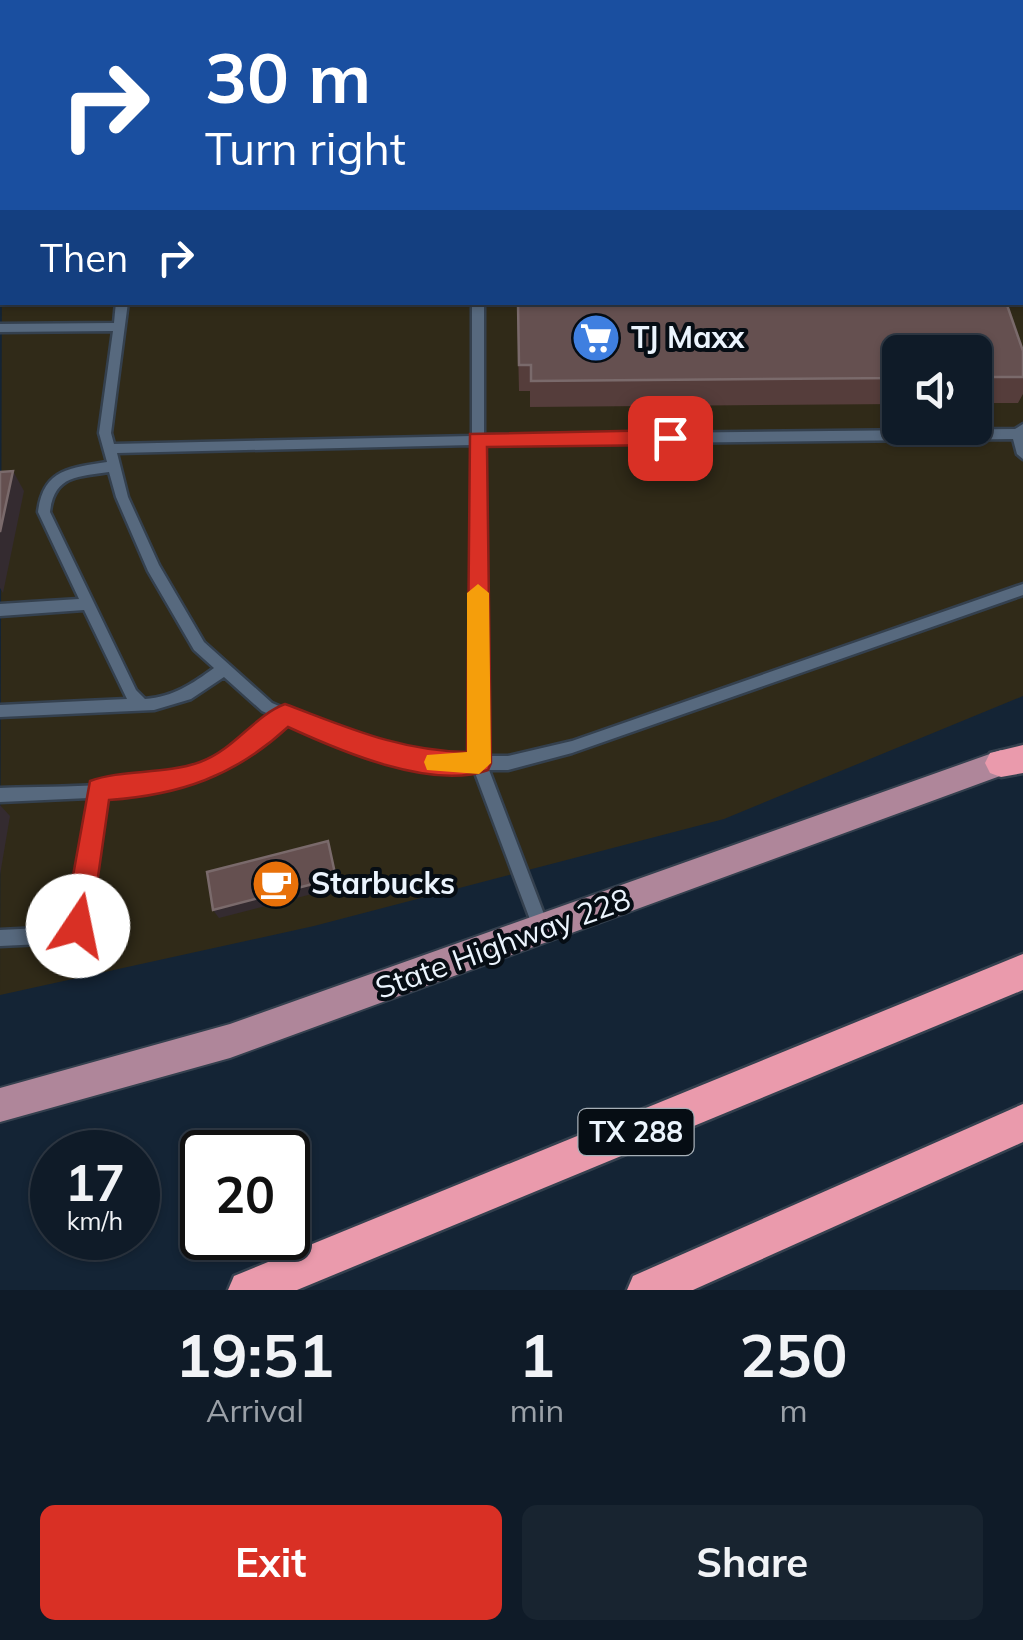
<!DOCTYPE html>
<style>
body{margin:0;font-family:Mulish,sans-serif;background:#182430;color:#f1f3f6;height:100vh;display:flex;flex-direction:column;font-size:38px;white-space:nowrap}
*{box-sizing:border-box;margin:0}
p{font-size:32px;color:#9ba1a8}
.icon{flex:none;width:55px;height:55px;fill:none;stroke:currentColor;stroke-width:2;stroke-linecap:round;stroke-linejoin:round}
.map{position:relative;height:1290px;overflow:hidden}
.panel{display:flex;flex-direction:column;background:#0f1b28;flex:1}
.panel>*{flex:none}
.banner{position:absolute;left:0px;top:0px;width:1025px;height:305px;box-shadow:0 2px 8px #0004,0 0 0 2px #2f3945;background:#1a4fa0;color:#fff;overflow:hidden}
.buttons{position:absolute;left:882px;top:335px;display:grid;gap:20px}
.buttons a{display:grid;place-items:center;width:110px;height:110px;border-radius:15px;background:#0f1b28;box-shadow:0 2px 8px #0004,0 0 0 2px #2f3945;font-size:50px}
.speed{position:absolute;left:30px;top:1130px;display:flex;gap:20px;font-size:50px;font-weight:700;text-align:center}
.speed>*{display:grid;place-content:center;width:130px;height:130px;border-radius:50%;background:#0f1b28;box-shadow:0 2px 8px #0004,0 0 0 2px #2f3945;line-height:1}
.speed small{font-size:25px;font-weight:400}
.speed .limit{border:5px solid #111;border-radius:15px;background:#fff;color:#111}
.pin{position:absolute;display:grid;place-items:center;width:85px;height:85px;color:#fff;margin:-42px;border-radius:20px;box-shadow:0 5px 15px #0006}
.me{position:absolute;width:110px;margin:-55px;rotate:11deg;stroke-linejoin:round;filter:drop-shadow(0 0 8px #0008)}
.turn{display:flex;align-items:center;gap:35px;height:210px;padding:0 40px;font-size:45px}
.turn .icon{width:130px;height:130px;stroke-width:2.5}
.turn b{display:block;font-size:70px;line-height:85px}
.then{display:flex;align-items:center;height:95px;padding:0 40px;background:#0003;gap:20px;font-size:38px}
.eta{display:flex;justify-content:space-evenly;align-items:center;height:170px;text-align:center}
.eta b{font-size:60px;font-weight:700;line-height:70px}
.button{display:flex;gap:20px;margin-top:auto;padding:20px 40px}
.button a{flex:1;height:115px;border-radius:15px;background:#d93025;color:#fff;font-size:40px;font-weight:700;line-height:115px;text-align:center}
.button a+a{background:#182430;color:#f1f3f6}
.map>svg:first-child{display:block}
.commercial{fill:#302a18;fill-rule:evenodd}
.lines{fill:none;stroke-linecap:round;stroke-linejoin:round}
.service-casing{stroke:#34404e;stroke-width:5}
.primary-casing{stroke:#34404e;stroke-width:4}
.motorway-casing{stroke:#34404e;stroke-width:5}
.service{fill:#57697e;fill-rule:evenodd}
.primary{fill:#af869a;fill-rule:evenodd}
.motorway{fill:#ea9aac;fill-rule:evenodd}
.wall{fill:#553d3b}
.shaded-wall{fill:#342b30}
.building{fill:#655050;stroke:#7a6a6b;stroke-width:2.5}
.route{fill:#d93025;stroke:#8d1f18;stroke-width:2.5}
.slow{fill:#f59e0b}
.labels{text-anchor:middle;stroke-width:8;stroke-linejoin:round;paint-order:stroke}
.shield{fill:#060d14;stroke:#a6afb7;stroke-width:2.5}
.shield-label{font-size:28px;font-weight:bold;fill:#ebf4fd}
.poi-label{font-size:30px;font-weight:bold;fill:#ebf4fd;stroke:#060d14;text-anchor:start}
.street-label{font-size:30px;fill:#ebf4fd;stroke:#060d14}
</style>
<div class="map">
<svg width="1023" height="1290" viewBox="0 0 1023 1290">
<rect width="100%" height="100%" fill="#142435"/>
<!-- commercial -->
<path class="commercial" d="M 90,0 L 1023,0 L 1023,696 L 724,819 L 314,926 L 0,995 L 2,256 L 2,302 L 1022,302 L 1022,2 ZM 900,352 L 975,352 L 975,428 L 900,428 Z"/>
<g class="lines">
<!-- service casing -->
<g class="service-casing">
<g id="service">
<polygon points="192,0 200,0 199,2 191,2"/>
<rect x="247" y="0" width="8" height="2"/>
<rect x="464" y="0" width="8" height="2"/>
<polygon points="1023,20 1023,26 1022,27 1022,20"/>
<rect x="1022" y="202" width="1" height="6"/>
<path d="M 116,302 L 128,302 L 111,433 L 114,444 L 472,436 L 472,302 L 484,302 L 484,435 L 1015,429 L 1023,424 L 1023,459 L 1017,454 L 1013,439 L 484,445 L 486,756 L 508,756 L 572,741 L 1023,584 L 1023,595 L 572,753 L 508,770 L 489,770 L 550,930 L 548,935 L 542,938 L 536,935 L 534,930 L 474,770 L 424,770 L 343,747 L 286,722 C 228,770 180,792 104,797 L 83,930 L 64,943 L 0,946 L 0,930 L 61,927 L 70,921 L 89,798 L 0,802 L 0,788 C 71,785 151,791 215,757 C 236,745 254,731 273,716 L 262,711 L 224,677 L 191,699 L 154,710 L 0,717 L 0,705 L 127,699 L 84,610 L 0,616 L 0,604 L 79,599 L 38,512 C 43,469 70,468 107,462 L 99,433 L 113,331 L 0,332 L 0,324 L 114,323 ZM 472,445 L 472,756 L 424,756 L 345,735 L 272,703 L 204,642 L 159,565 L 128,497 L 117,453 ZM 109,472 L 116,497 L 148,571 L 194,650 L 214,668 C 192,684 173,697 145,699 L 136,690 L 50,512 C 54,475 78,477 109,472 Z"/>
</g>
</g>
<!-- primary casing -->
<g class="primary-casing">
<g id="primary">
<polygon points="2,67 2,84 0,85 0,68"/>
<polygon points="1001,750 1011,754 1016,763 1011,772 230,1058 0,1122 0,1088 230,1024"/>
</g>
</g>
<!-- motorway casing -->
<g class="motorway-casing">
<g id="motorway">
<polygon points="1023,745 1023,773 1001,777 990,773 985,763 990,753"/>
<polygon points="1023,954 1023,990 297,1290 228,1290 234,1276"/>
<polygon points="1023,1104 1023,1142 693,1290 627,1290 633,1276"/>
</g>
</g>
<!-- service -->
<use href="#service" class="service"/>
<!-- primary -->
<use href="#primary" class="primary"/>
<!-- motorway -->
<use href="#motorway" class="motorway"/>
</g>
<!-- wall -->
<polygon class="wall" points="517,302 1006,302 1023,351 1023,394 1018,403 975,403 975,352 900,352 900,404 530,407 530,391 519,391"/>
<!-- shaded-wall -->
<g class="shaded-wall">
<polygon points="13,471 24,491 3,593 0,588 0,532"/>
<polygon points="0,805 10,816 0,875"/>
<polygon points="328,841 339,887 219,918 213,910"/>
</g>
<!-- building -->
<g class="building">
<polygon points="501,0 1003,0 1004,2 501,2"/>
<polygon points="1022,47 1023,48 1022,154"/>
<polygon points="518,302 1006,302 1023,351 1023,377 975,377 975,352 900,352 900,378 531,381 531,365 519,365"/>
<polygon points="13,471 0,532 0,472"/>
<polygon points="328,841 336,878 213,910 207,872"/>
</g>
<!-- route -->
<path class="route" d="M 670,430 L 680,438 L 670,445 L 487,447 L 491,763 L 488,770 C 432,791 338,750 288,727 C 235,776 180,795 109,800 L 91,926 L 87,935 L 78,938 L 68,935 L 64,926 L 90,781 C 122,769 164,775 200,762 C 234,750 255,715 285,704 C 347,727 399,751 467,752 L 470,434 Z"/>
<!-- slow -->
<polygon class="slow" points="478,584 489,593 491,763 479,774 427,770 424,762 427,755 467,752 467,593"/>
<!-- icons -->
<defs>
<g id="supermarket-disc" transform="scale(2.5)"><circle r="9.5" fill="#3f7fe0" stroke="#060d14"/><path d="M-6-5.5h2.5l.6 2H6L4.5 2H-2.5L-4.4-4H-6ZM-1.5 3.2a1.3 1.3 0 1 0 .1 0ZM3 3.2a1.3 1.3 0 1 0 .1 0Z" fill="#fff"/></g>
<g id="cafe-disc" transform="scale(2.5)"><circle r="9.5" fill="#e8710a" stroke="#060d14"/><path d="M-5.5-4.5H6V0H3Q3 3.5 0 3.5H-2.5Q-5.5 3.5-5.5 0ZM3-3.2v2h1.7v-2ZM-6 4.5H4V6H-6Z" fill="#fff"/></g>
</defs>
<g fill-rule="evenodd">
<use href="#supermarket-disc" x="596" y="338"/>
<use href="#cafe-disc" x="276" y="884"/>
</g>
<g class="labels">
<!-- shield labels -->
<rect class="shield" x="578.5" y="1109" width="115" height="46" rx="8"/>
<g class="shield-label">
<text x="636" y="1142">TX 288</text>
</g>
<!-- poi labels -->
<g class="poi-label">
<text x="631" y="348">TJ Maxx</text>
<text x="311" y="894">Starbucks</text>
</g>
<!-- street labels -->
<g class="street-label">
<text transform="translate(503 944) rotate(-20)" y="10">State Highway 228</text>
</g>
</g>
</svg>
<div class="buttons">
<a><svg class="icon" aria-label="sound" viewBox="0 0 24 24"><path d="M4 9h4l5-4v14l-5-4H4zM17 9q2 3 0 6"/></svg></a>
</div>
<div class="speed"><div>17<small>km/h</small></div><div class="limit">20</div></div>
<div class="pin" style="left:670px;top:438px;background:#d93025"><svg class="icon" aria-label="arrive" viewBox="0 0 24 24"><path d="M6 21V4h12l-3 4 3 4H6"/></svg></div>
<svg class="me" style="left:78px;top:926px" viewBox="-20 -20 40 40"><circle r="19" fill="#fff"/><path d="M0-13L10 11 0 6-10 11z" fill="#d93025"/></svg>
<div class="banner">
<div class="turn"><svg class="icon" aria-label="right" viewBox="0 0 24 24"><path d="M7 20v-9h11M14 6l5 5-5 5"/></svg><div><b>30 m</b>Turn right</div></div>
<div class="then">Then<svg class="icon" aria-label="right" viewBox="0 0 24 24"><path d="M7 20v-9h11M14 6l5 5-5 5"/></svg></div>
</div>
</div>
<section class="panel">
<div class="eta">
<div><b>19:51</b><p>Arrival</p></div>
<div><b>1</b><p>min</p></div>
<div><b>250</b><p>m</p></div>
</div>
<div class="button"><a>Exit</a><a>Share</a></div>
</section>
